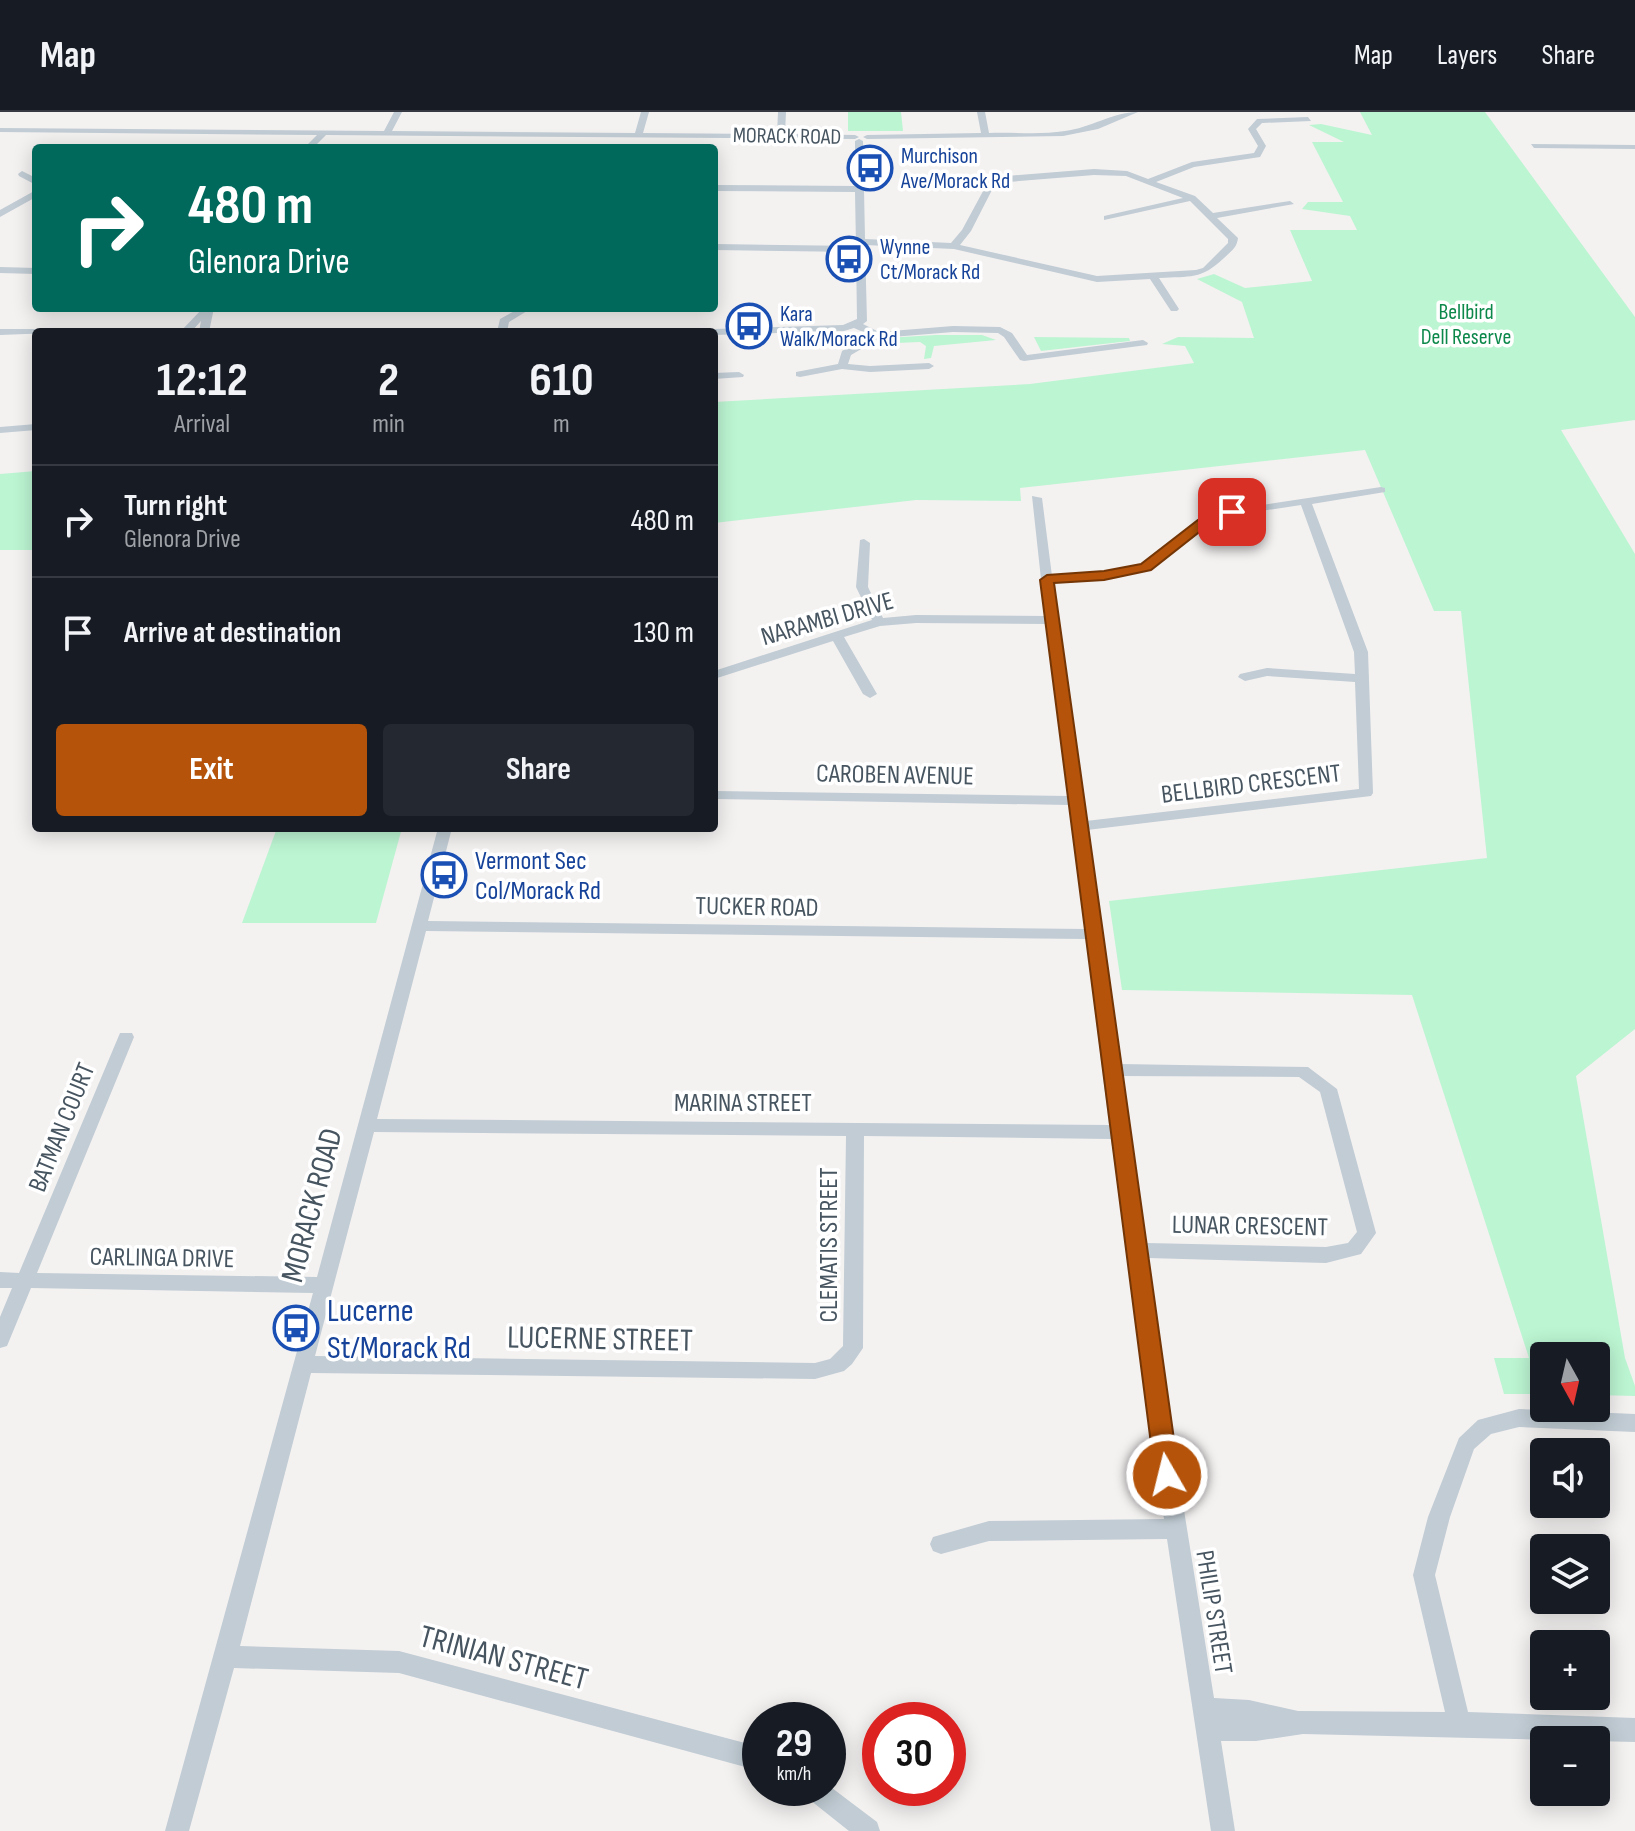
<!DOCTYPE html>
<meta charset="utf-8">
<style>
body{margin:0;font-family:"Sofia Sans Condensed",sans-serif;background:#242831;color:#f1f3f6;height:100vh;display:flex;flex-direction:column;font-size:30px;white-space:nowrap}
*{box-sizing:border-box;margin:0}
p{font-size:26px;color:#9ea1a6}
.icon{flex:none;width:44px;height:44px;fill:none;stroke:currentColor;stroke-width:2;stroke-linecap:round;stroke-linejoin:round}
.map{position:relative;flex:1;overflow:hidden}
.drawer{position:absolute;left:32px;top:216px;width:686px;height:504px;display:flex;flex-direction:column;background:#171b24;border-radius:8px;box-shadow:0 4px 20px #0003}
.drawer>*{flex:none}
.top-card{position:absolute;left:32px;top:32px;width:686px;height:168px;border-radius:8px;box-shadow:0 4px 20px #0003;background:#00695c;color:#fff;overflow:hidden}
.needle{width:52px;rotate:172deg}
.fabs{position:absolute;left:1530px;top:1230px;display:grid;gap:16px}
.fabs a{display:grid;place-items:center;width:80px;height:80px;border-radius:8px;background:#171b24;box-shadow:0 4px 20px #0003;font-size:40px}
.speed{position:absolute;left:742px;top:1590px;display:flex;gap:16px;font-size:40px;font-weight:700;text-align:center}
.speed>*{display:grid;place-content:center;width:104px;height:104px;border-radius:50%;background:#171b24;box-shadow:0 4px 20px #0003;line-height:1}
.speed small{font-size:20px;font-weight:400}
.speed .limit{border:12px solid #d22;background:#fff;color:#111}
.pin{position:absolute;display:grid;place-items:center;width:68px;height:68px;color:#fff;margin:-34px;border-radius:16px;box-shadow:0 4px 12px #0006}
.me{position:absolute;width:88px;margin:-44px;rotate:352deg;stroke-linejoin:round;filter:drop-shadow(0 0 6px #0008)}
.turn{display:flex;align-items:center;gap:28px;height:168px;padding:0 24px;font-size:36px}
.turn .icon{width:104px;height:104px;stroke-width:2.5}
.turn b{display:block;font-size:56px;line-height:68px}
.eta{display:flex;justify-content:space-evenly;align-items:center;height:136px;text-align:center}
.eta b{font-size:48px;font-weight:700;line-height:56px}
.button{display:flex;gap:16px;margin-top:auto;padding:16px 24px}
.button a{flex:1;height:92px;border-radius:8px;background:#b45309;color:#fff;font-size:32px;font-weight:700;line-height:92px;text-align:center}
.button a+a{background:#242831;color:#f1f3f6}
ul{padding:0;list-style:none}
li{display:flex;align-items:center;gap:24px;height:112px;padding:0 24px;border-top:2px solid #363941}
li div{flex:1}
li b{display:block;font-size:30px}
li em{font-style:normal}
header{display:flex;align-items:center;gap:48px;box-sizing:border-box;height:112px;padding:0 40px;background:#171b24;border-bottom:2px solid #363941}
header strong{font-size:38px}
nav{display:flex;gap:44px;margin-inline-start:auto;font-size:28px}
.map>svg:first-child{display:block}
.green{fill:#bcf5d2}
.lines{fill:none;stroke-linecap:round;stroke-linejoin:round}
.minor{fill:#c1ccd4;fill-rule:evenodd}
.route{fill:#b45309;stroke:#753606;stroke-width:2}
.labels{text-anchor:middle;stroke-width:7;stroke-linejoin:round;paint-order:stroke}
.far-street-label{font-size:22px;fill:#475561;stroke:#fff}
.far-transit-label{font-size:22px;fill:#164399;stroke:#fff;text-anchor:start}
.far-park-label{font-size:22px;fill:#0d884b;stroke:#fff}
.street-label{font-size:26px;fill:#475561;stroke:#fff}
.transit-label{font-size:26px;fill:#164399;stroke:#fff;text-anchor:start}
.near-street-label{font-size:32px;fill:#475561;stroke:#fff}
.near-transit-label{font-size:32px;fill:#164399;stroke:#fff;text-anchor:start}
</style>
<header>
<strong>Map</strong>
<nav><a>Map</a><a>Layers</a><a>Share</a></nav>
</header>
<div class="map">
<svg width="1635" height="1719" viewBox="0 0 1635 1719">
<rect width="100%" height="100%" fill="#f4f1f1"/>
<!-- green -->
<g class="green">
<polygon points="848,0 901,0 903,19 848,19"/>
<polygon points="1360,0 1485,0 1635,205 1635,308 1561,318 1635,442 1635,917 1576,964 1625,1246 1635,1274 1635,1284 1596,1283 1596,1244 1544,1244 1544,1282 1504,1282 1494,1246 1529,1246 1412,883 1122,878 1109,789 1487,746 1461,499 1434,499 1365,338 1020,376 1021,389 916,388 714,411 714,290 1030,272 1194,251 1185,234 1162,232 1178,225 1254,226 1242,190 1197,167 1214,162 1245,176 1312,169 1290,118 1357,118 1350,104 1302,97 1308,90 1343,90 1312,30 1344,30 1309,13 1321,12 1372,23"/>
<polygon points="936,223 982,223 996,228 934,234 931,246 924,247 926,234 920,230 873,232 885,226"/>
<polygon points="1034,225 1129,226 1130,229 1041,239"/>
<polygon points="36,359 36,438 0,438 0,362"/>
<polygon points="277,716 402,716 376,811 242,811"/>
</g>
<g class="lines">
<!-- minor -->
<g class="minor">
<polygon points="394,0 402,0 392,19 635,21 641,0 649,0 643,21 777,22 778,0 786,0 785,22 855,23 859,25 855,27 326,23 313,36 304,36 317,23 0,20 0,16 384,19"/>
<path d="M 977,0 L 985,0 L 989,21 C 1013,20 1040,23 1065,19 C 1090,16 1113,0 1138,0 L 1098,17 L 1063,24 L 867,27 L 863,25 L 867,23 L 981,21 Z"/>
<path d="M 1308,5 L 1311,9 L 1262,11 L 1256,17 L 1266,34 L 1260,45 L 1194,55 L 1156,70 L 1195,84 L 1213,101 L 1290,89 L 1294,92 L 1217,106 L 1238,126 C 1237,136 1231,139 1224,146 C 1201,168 1190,164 1159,166 L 1179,197 L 1177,199 L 1171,199 L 1150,167 L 1097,170 L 954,137 L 865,133 L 867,209 L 863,212 L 879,220 L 953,214 L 1000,215 L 1012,221 L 1027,243 L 1143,228 L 1148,231 L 1147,233 L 1024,249 L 1020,248 L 1004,225 L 998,221 L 953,220 L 880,226 L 851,243 L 848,252 L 870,254 L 929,251 L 934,254 L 929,257 L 870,260 L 842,257 L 800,265 L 796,264 L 796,260 L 838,252 L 842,239 L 870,223 L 854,216 L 844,219 L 714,223 L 714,220 L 709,220 L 714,217 L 843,213 L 857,207 L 856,140 L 714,138 L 714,132 L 856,134 L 855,80 L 714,79 L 714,73 L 855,74 L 855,29 L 859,27 L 863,29 L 865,127 L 951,131 L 962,118 L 988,70 L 1007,64 L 1094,57 L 1127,59 L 1148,67 L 1192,50 L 1254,41 L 1258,34 L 1248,17 L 1257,7 ZM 1094,63 L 1126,64 L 1183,86 L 1104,104 L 1104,108 L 1190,89 L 1228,127 L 1228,131 L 1203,156 L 1196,158 L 1097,164 L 960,133 L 971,119 L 994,74 L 1008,70 Z"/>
<polygon points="1531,32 1635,33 1635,37 1534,36"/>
<polygon points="22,59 36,66 36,73 19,64 18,62"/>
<polygon points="36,78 36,85 0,105 0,98"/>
<polygon points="0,155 36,156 36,162 0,161"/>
<polygon points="203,196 214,196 209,220 199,220 201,209 191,220 180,220"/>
<polygon points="520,196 532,196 509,210 507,220 497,220 500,207"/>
<polygon points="0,217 72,217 77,220 0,223"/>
<polygon points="739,260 744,263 743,265 714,267 714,261"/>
<polygon points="36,312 36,318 0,321 0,315"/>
<path d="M 1381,375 L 1385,376 L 1385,380 L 1312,392 L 1368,540 L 1373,681 L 1371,684 L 1087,718 L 1119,952 L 1308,955 L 1337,977 L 1376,1121 L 1361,1142 L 1326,1151 L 1148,1146 L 1161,1254 L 1214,1586 L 1249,1588 L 1298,1599 L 1445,1600 L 1413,1463 L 1428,1405 L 1459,1326 L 1478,1308 L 1519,1297 L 1635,1302 L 1635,1320 L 1519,1315 L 1491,1322 L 1474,1337 L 1450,1405 L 1435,1463 L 1468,1600 L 1635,1606 L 1635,1630 L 1303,1622 L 1256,1629 L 1221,1629 L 1235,1719 L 1211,1719 L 1167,1427 L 989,1429 L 941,1442 L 933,1439 L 930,1432 L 933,1425 L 989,1409 L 1164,1407 L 1111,1027 L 864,1024 L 863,1236 L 852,1252 L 844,1259 L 815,1267 L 311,1261 L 240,1534 L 399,1539 L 760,1635 L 760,1659 L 399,1561 L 234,1556 L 189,1719 L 165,1719 L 313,1181 L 31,1176 L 7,1234 L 0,1236 L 0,1205 L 12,1176 L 0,1176 L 0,1160 L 19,1161 L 120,921 L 132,921 L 134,925 L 37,1161 L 317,1165 L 438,716 L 452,716 L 428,809 L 1085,817 L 1069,693 L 714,687 L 714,679 L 1068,684 L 1046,512 L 916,511 L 880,514 L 844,525 L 877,582 L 870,586 L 863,582 L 833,529 L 714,567 L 714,559 L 872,508 L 856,475 L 860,428 L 864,427 L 870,431 L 868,475 L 883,506 L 916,503 L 1045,504 L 1032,384 L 1042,386 L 1052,464 L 1104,459 L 1142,452 L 1199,408 L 1228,398 ZM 1301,393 L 1354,540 L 1355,562 L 1267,556 L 1240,562 L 1238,565 L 1245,569 L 1267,564 L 1355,570 L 1359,677 L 1086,709 L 1053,471 L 1104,467 L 1150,458 L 1207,414 L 1234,403 ZM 426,819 L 1086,827 L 1109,1013 L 377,1007 ZM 1120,964 L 1299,965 L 1320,980 L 1357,1120 L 1348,1131 L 1326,1135 L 1146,1131 ZM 374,1020 L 846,1024 L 843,1234 L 830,1247 L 815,1251 L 315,1244 Z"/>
<polygon points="828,1673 877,1710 880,1719 849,1719 805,1684 801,1676 828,1676"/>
</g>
</g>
<!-- route -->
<polygon class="route" points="1232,396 1238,400 1237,402 1207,414 1151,458 1104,468 1054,471 1179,1363 1175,1370 1167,1373 1159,1370 1155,1363 1040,468 1047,463 1104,459 1141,452 1198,408"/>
<!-- icons -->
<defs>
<g id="bus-ring" transform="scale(2.3)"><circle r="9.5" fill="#fff" stroke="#1a4fb4" stroke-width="1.5"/><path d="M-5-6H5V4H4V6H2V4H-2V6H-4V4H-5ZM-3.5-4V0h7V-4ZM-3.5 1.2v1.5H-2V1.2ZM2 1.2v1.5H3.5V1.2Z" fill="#1a4fb4"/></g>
</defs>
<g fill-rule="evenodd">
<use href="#bus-ring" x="870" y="56"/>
<use href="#bus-ring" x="849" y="147"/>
<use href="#bus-ring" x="749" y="214"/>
<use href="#bus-ring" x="444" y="763"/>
<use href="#bus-ring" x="296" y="1216"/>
</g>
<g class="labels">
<!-- far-street labels -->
<g class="far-street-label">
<text transform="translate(787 23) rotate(1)" y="8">MORACK ROAD</text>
</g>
<!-- far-transit labels -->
<g class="far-transit-label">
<text x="901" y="51">Murchison<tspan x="901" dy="25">Ave/Morack Rd</tspan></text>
<text x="880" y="142">Wynne<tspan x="880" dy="25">Ct/Morack Rd</tspan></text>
<text x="780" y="209">Kara<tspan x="780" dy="25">Walk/Morack Rd</tspan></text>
</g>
<!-- far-park labels -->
<g class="far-park-label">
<text x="1466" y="207">Bellbird<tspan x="1466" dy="25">Dell Reserve</tspan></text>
</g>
<!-- street labels -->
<g class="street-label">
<text transform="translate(827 506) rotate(-16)" y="9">NARAMBI DRIVE</text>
<text transform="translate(895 662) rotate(1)" y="9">CAROBEN AVENUE</text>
<text transform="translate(1251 671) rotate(-7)" y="9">BELLBIRD CRESCENT</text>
<text transform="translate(757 794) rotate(1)" y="9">TUCKER ROAD</text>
<text x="743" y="999">MARINA STREET</text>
<text transform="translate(61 1015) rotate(-68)" y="9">BATMAN COURT</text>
<text transform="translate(1250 1113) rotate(1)" y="9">LUNAR CRESCENT</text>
<text transform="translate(828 1133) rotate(-90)" y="9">CLEMATIS STREET</text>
<text transform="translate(162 1145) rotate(1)" y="9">CARLINGA DRIVE</text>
<text transform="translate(1215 1500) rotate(81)" y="9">PHILIP STREET</text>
</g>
<!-- transit labels -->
<g class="transit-label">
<text x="475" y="757">Vermont Sec<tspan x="475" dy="30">Col/Morack Rd</tspan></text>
</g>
<!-- near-street labels -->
<g class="near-street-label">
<text transform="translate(311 1093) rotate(-75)" y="11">MORACK ROAD</text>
<text transform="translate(600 1226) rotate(1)" y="11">LUCERNE STREET</text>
<text transform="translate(504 1545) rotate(15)" y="11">TRINIAN STREET</text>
</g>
<!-- near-transit labels -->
<g class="near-transit-label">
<text x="327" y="1209">Lucerne<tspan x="327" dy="37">St/Morack Rd</tspan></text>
</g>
</g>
</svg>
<div class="fabs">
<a><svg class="needle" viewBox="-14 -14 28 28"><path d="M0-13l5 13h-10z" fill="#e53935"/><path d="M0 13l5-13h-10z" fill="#9ea1a6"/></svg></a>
<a><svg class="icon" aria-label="sound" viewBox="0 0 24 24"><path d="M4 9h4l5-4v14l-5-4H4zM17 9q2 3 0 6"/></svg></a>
<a><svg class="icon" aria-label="layers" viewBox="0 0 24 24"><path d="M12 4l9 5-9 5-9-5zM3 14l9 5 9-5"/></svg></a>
<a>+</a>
<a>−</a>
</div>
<div class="speed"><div>29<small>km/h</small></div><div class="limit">30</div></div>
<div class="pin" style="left:1232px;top:400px;background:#d93025"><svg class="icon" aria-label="arrive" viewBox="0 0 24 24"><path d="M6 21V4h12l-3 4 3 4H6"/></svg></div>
<svg class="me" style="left:1167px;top:1363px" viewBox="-20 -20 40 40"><circle r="17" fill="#b45309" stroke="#fff" stroke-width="3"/><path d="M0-11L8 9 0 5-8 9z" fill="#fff"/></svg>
<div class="top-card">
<div class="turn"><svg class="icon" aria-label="right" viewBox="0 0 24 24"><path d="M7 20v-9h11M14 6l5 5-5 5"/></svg><div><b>480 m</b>Glenora Drive</div></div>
</div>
<section class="drawer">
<div class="eta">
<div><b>12:12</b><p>Arrival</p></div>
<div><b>2</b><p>min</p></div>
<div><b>610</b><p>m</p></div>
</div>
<ul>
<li><svg class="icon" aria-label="right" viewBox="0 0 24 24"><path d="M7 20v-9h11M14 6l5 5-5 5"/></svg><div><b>Turn right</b><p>Glenora Drive</p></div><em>480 m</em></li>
<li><svg class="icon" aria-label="arrive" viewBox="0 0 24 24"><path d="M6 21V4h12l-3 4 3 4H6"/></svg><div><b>Arrive at destination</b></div><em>130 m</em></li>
</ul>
<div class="button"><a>Exit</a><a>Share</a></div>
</section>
</div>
